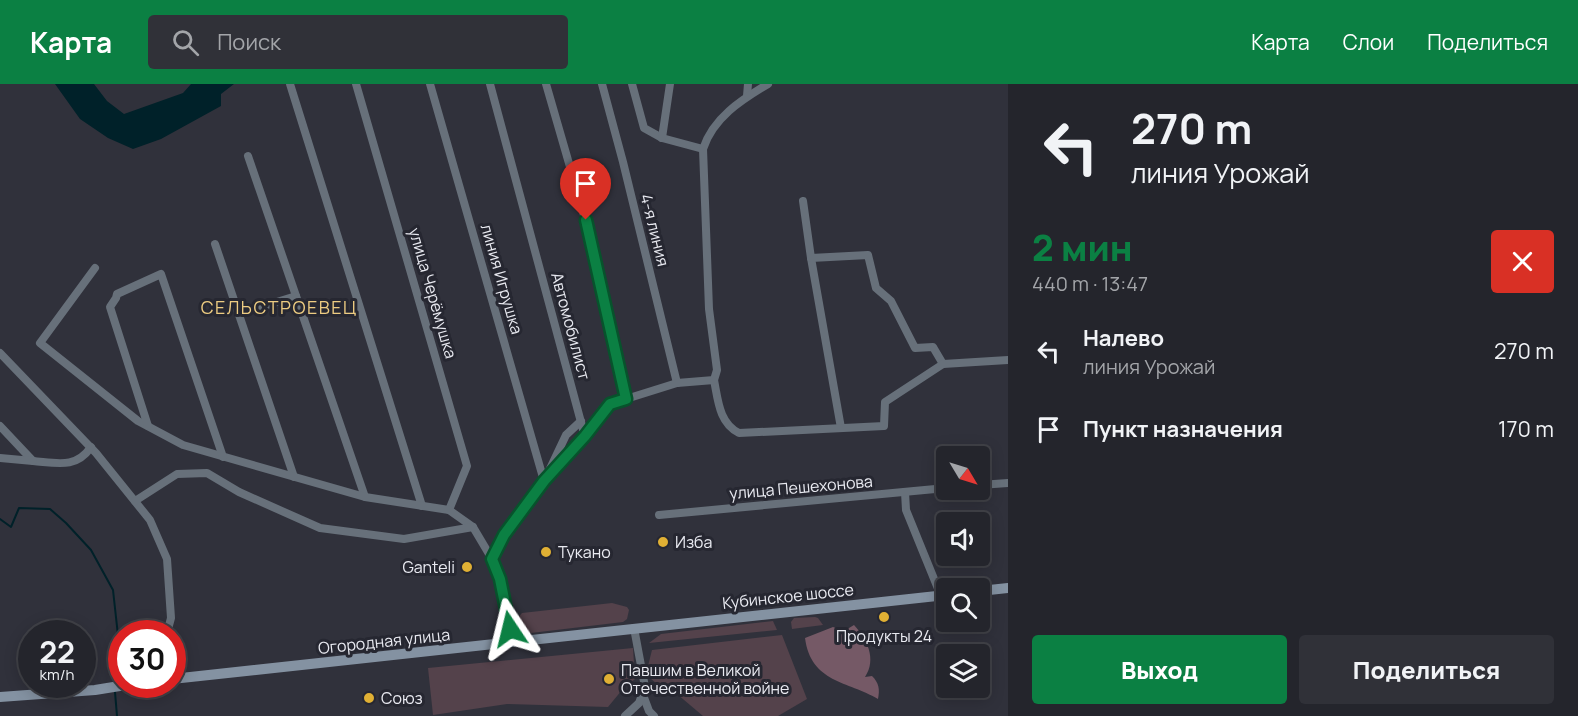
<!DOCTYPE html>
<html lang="ru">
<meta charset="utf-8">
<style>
body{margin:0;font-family:Manrope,sans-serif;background:#303138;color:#f1f3f6;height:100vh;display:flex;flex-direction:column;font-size:22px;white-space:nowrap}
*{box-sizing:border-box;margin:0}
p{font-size:20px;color:#a3a5a9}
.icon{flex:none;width:33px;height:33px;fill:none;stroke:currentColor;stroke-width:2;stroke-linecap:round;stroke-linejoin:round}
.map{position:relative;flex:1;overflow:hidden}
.drawer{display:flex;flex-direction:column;background:#24252c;width:570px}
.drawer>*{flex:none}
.banner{background:#24252c;color:#f1f3f6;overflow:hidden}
.needle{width:39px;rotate:128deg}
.controls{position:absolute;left:936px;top:362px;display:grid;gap:12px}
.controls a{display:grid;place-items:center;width:54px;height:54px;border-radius:6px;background:#24252c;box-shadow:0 3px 15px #0003,0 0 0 2px #414248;font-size:30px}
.speed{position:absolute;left:18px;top:536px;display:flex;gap:12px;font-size:30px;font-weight:700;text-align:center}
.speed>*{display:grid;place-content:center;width:78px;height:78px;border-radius:50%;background:#24252c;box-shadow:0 3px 15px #0003,0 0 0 2px #414248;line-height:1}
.speed small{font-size:15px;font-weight:400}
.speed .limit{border:9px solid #d22;background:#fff;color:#111}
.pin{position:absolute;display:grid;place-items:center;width:51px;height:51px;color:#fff;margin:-62px -26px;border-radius:50% 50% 50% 0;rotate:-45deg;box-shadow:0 0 6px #0007}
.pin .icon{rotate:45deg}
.me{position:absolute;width:66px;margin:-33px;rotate:350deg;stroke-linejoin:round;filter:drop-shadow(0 0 4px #0008)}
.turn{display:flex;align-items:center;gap:21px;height:126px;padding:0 24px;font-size:27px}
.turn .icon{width:78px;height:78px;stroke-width:2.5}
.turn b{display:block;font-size:42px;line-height:51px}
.round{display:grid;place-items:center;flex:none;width:63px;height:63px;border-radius:6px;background:#303138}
.summary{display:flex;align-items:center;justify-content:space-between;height:102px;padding:0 24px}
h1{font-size:36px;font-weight:800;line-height:45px;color:#0b8043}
.button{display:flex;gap:12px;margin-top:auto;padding:12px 24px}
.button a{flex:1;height:69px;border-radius:6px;background:#0b8043;color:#fff;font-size:24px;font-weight:800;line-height:69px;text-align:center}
.button a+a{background:#303138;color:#f1f3f6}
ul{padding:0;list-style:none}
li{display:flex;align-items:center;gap:18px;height:78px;padding:0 24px}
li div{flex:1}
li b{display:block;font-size:22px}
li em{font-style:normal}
header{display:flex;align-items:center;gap:36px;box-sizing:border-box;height:84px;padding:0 30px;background:#0b8043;color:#fff}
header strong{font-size:28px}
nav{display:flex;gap:33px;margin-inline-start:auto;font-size:21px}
.search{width:420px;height:54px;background:#303138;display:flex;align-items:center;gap:15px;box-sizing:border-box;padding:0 21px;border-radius:6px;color:#a3a5a9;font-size:22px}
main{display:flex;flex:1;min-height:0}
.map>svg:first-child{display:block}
.green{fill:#54424b}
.forest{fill:#755966}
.water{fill:#002129}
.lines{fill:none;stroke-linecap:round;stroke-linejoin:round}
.stream{stroke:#002129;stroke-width:2}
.minor{stroke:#67707a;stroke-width:8}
.secondary{stroke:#8492a2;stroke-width:10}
.route-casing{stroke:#07532c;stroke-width:15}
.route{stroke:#0b8043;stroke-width:10}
.poi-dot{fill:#e0b034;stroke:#262731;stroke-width:2}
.labels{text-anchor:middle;stroke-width:6;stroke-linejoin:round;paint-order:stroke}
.street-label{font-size:16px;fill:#e9eaf1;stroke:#262731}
.poi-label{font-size:16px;fill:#e9eaf1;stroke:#262731;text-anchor:start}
.neighbourhood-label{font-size:18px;letter-spacing:1.5px;fill:#edcc82;stroke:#262731}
</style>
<header>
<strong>Карта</strong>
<div class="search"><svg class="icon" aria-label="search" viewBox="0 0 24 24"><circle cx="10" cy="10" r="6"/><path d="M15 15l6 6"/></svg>Поиск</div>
<nav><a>Карта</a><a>Слои</a><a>Поделиться</a></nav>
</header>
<main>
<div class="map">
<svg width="1008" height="632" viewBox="0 0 1008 632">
<rect width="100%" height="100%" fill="#30313b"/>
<!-- green -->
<g class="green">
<polygon points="612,519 627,523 629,526 627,535 623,538 531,549 517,547 514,542 515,537 522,529"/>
<polygon points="815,533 818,534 823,541 792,545 791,538 794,534"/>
<polygon points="773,537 777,546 649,559 661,550"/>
<polygon points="782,551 807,615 778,632 703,632 677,610 671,612 650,594 648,582 652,566"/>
<polygon points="633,564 635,595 622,606 608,623 507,620 433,631 428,584"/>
<polygon points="988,580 991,599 980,601 980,581"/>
</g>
<!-- forest -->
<path class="forest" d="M 854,541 C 867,555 877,575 865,593 L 872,592 C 879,599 880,605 878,615 C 848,597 811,599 805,554 L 833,543 L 844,547 Z"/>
<!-- water -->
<polygon class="water" points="55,0 94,0 107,17 124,30 183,9 191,0 234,0 221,10 221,22 161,55 133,65 108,54 80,35"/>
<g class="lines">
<!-- stream -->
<g class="stream">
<polyline points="0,435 11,443 19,424 50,425 66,439 91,466 113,506 122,588"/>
<polyline points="115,608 117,632"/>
</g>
<!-- minor -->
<g class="minor">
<polyline points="290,0 422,422"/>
<polyline points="356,0 467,382 449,426"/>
<polyline points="430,0 544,397"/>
<polyline points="490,0 585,353"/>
<polyline points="546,0 592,159 626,315"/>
<polyline points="602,0 623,78 677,299"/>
<polyline points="632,0 644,44 662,54 703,65"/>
<polyline points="747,12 748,0"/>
<polyline points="662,54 670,0"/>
<polyline points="248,72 365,413"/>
<polyline points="803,117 811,174 841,344"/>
<polyline points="215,160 294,393"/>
<polyline points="811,174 868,171 876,204 891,217 915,264 933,263 943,280"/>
<polyline points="95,184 40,259 138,337 183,361 365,413 449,426 473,443 492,475"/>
<polyline points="239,230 296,212"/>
<polyline points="0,269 96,369 150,436 167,475 171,534 167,549"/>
<path d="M 714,296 C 718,316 719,339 739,349 L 884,342 L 885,318 L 943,280 L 1008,276"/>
<path d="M 0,342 L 33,377 C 57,379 76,385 91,363"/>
<polyline points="148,342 110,223 116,214 117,210 161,190 223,373"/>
<polyline points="0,374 33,377"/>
<polyline points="548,389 566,351 581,337"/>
<polyline points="980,401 1008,399"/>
<polyline points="905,408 906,426 941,512"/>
<polyline points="135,417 177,390 207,389 239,408 320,444 404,455 473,443"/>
<polyline points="659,431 946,404"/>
<path d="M 512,558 C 509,529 503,502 492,475 L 504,451 L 544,397 L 585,353 L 610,320 L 677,299 L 714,296 L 717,286 L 709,225 L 703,65 C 713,34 741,16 768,0"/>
<polyline points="643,611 649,627 654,632"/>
<polyline points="625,632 639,619 645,603 634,544"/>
</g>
<!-- secondary -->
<g class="secondary">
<polyline points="980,507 1008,504"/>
<polyline points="172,595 946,511"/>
<polyline points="0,613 95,606 132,600"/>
</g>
</g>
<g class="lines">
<!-- route casing -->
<g class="route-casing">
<polyline id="route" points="510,545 500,495 492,475 504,451 544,397 585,352 610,320 626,315 586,136"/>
</g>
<!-- route -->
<use href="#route" class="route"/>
</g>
<!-- markers -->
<g class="poi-dot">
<circle cx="663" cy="458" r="6"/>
<circle cx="546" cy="468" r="6"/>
<circle cx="467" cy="483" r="6"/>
<circle cx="884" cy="533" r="6"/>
<circle cx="609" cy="595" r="6"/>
<circle cx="369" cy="614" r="6"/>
</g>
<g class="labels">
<!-- street labels -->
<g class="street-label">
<text transform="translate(655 146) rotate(76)" y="6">4-я линия</text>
<text transform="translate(502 195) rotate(74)" y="6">линия Игрушка</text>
<text transform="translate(433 209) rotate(74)" y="6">улица Черёмушка</text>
<text transform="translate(571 242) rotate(75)" y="6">Автомобилист</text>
<text transform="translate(801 403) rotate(-5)" y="6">улица Пешехонова</text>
<text transform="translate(788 512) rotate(-6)" y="6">Кубинское шоссе</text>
<text transform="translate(384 557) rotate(-6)" y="6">Огородная улица</text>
</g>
<!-- poi labels -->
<g class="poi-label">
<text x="675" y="464">Изба</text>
<text x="558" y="474">Тукано</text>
<text x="455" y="489" text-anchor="end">Ganteli</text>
<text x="884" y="558" text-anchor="middle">Продукты 24</text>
<text x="621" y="592">Павшим в Великой<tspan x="621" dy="18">Отечественной войне</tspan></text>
<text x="381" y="620">Союз</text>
</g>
<!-- neighbourhood labels -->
<g class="neighbourhood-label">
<text x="279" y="230">СЕЛЬСТРОЕВЕЦ</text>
</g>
</g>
</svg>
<div class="controls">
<a><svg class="needle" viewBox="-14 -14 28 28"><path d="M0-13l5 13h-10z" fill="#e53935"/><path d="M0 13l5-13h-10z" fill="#a3a5a9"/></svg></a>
<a><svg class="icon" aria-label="sound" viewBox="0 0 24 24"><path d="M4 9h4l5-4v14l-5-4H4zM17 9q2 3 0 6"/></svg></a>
<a><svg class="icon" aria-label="search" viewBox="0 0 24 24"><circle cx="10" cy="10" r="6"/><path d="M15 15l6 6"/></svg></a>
<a><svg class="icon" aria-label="layers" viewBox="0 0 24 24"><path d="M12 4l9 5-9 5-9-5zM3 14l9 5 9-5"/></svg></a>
</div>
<div class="speed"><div>22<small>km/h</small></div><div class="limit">30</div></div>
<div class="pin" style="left:586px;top:136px;background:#d93025"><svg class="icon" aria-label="arrive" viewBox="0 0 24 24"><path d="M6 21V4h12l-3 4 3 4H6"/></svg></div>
<svg class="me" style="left:510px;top:545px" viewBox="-20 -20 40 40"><path d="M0-17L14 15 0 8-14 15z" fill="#0b8043" stroke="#fff" stroke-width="4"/></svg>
</div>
<section class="drawer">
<div class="banner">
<div class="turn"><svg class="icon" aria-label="left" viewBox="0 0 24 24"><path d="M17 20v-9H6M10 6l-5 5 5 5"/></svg><div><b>270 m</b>линия Урожай</div></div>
</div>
<div class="summary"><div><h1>2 мин</h1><p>440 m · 13:47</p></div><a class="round" style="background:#d93025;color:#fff"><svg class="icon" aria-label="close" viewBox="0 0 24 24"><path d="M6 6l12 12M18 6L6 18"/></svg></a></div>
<ul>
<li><svg class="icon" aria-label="left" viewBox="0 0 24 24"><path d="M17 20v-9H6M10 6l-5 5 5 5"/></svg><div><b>Налево</b><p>линия Урожай</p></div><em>270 m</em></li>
<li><svg class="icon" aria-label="arrive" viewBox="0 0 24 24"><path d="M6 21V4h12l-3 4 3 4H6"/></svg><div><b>Пункт назначения</b></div><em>170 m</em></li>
</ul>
<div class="button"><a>Выход</a><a>Поделиться</a></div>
</section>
</main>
